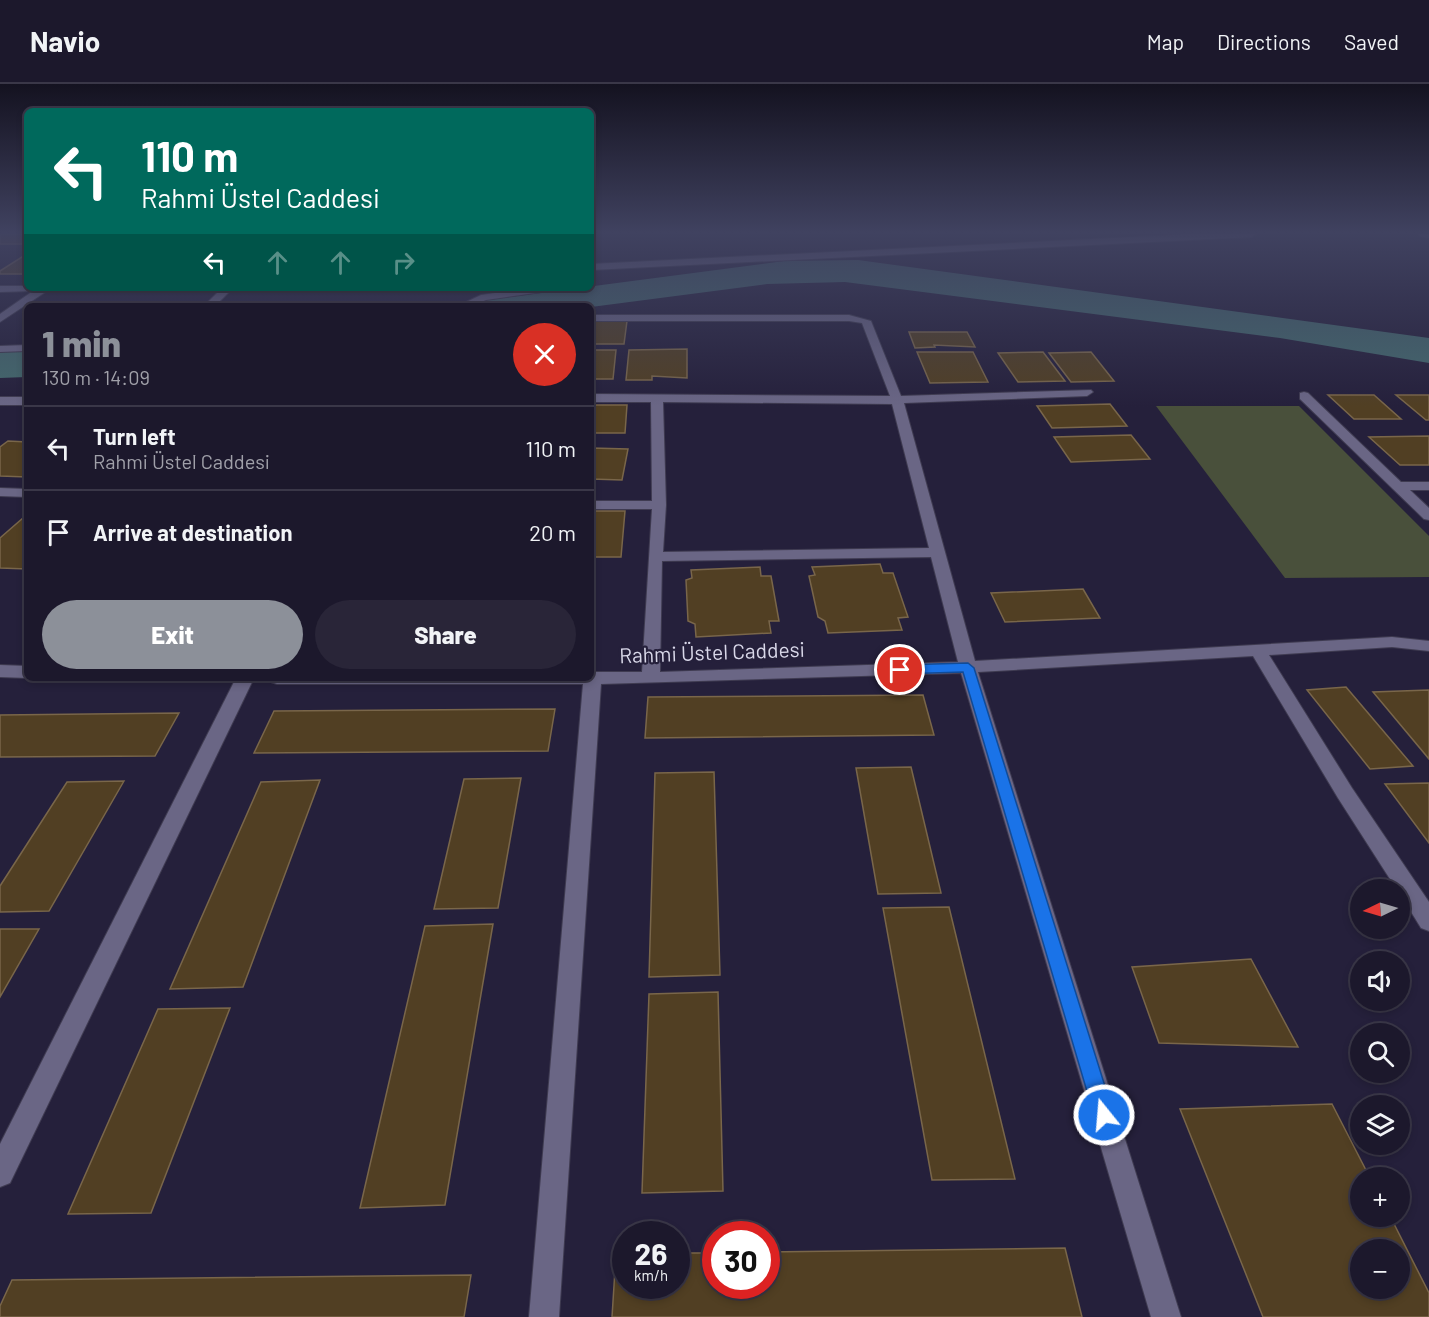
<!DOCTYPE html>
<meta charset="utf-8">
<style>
body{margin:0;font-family:Barlow,sans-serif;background:#292538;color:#f1f3f6;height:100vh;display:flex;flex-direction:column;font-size:22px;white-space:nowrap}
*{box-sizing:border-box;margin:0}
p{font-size:20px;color:#a0a0a9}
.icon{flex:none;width:33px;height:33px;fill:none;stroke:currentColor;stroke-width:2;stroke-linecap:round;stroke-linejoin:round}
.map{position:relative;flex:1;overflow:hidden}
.side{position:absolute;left:24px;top:219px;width:570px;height:378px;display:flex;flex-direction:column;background:#1c182c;border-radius:9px;box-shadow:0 3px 9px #0003,0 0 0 2px #3a3748}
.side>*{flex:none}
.top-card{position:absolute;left:24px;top:24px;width:570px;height:183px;border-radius:9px;box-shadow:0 3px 9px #0003,0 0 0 2px #3a3748;background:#00695c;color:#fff;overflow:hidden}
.needle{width:39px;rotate:265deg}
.controls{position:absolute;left:1350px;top:795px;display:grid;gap:12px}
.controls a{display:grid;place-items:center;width:60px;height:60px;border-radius:50%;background:#1c182c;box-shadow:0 3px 9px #0003,0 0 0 2px #3a3748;font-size:30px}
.speed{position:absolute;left:612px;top:1137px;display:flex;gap:12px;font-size:30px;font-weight:700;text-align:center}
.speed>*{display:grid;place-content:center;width:78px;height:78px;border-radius:50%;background:#1c182c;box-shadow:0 3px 9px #0003,0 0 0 2px #3a3748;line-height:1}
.speed small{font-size:15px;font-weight:400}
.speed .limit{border:9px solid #d22;background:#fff;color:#111}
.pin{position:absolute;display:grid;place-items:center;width:51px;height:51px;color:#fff;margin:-26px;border:3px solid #fff;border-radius:50%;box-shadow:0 2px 6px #0007}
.me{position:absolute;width:66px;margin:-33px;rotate:343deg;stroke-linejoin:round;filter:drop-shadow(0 0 4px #0008)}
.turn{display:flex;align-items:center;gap:21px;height:126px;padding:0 18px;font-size:27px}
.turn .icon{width:78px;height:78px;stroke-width:2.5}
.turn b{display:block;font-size:42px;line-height:51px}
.lanes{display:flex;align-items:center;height:57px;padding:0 18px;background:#0003;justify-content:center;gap:30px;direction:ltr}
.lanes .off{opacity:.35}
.round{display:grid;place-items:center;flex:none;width:63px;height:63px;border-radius:32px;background:#292538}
.headline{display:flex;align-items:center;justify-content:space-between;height:102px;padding:0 18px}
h1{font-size:36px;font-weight:800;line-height:45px;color:#8c9099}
.cta{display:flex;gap:12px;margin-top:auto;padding:12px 18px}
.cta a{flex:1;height:69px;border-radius:36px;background:#8c9099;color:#fff;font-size:24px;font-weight:800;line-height:69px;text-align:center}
.cta a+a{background:#292538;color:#f1f3f6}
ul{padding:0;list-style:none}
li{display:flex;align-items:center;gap:18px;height:84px;padding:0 18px;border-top:2px solid #3a3748}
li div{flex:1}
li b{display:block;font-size:22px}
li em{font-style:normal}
header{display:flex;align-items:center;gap:36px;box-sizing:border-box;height:84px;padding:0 30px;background:#1c182c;border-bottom:2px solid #3a3748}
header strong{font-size:28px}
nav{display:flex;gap:33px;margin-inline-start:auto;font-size:21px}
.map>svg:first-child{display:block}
.green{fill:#49503b}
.water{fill:#44696d}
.building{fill:#513f23;stroke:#79664a;stroke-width:1.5;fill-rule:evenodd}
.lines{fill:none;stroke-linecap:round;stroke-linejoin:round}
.minor-casing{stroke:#3f3b51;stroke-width:2}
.minor{fill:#6a6685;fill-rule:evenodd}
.route{fill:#1a73e8;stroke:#114b97;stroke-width:1.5}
.labels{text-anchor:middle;stroke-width:4.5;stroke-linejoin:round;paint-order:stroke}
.street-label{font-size:21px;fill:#d9d8e9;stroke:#25203b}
</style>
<header>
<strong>Navio</strong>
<nav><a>Map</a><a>Directions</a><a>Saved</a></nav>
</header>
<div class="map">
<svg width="1429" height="1233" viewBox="0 0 1429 1233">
<rect width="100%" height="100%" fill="#25203b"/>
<!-- green -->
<polygon class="green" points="1299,322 1429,452 1429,493 1285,494 1156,322"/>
<!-- water -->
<g class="water">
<polygon points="858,176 1429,254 1429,279 1280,254 845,198 767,200 591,223 474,222 488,216 784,177"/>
<polygon points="27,267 27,293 0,294 0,268"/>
</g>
<!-- building -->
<g class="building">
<polygon points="0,150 27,150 27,157 22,160 0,160"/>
<polygon points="25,171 27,171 27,190 0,190 0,187"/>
<polygon points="591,237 627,237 624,260 591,260"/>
<polygon points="909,248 967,248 975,263 934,261 935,263 915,264"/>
<polygon points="687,265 687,294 652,292 652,296 626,296 629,266"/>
<polygon points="591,266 616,266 613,295 591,295"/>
<polygon points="917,268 973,268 988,298 930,299"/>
<polygon points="1043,268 1065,297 1018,298 998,269"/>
<polygon points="1091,268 1114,297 1071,298 1049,269"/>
<polygon points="1328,311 1374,311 1401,335 1354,335"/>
<polygon points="1396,311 1429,311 1429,336 1426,336"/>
<polygon points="1110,320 1127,342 1052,344 1037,322"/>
<polygon points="591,321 627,321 625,349 591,349"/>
<polygon points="1131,351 1150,375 1071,378 1054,353"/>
<polygon points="1429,352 1429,381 1400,381 1369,353"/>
<polygon points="8,357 27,358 27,393 0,392 0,363"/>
<polygon points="591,364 628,365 622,396 591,395"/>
<polygon points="591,427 625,427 621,473 591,473"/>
<polygon points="23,434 27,434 27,485 0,484 0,454"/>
<polygon points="880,480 883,489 893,489 908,533 898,534 902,546 828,549 825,537 818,533 809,492 815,491 812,483"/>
<polygon points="760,483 761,492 771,492 779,537 769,537 771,549 696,553 695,540 688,537 686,496 692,494 691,486"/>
<polygon points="1083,505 1100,534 1005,538 991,509"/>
<polygon points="1346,603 1413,682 1370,685 1307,606"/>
<polygon points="1429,606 1429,675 1373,608"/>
<polygon points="923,611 934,651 645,654 648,613"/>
<polygon points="555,625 548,667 254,669 274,627"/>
<polygon points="179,629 155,672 0,673 0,631"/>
<polygon points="911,683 941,809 878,810 856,684"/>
<polygon points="714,688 720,891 649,893 655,689"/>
<polygon points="521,694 498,824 434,825 464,695"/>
<polygon points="320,696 243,903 170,905 261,698"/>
<polygon points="124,697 49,827 0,828 0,802 67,698"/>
<polygon points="1429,699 1429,759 1385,700"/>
<polygon points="949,823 1015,1095 932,1096 883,824"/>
<polygon points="493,840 445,1121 360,1124 425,842"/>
<polygon points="0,845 39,845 0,913"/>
<polygon points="1251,875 1298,963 1159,959 1132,883"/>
<polygon points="718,908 723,1107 642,1109 649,910"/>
<polygon points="230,924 151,1129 68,1130 158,925"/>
<path d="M 1332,1020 L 1370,1094 L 1360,1094 L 1360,1132 L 1390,1132 L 1429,1209 L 1429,1233 L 1263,1233 L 1180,1025 ZM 1360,1166 L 1400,1166 L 1400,1204 L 1360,1204 Z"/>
<polygon points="1065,1164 1082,1233 612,1233 616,1170 626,1170 626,1202 676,1202 676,1169 716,1169 716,1202 766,1202 766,1168"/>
<polygon points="471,1191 464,1233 0,1233 0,1222 12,1196"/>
</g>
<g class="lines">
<!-- minor casing -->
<g class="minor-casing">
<g id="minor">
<polygon points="1192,150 1256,150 1252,153 591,186 591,180"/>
<polygon points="1419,150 1429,150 1429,154 1420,152"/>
<polygon points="0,202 27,202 27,204 86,204 81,207 47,207 0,238 0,230 33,207 0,208"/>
<polygon points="222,204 233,204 215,222 204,222"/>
<polygon points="528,204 554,204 549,207 486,216 471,222 458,222 481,211"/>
<path d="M 591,231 L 849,231 L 871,237 L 901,312 L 1091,306 L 1093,308 L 1087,312 L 904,319 L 975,577 L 1392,553 L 1429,557 L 1429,567 L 1392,563 L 1269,571 L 1352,704 L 1429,818 L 1429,847 L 1421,844 L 1400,810 L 1400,806 L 1397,806 L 1338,714 L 1253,572 L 978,588 L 1181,1233 L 1151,1233 L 961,589 L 601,600 L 559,1233 L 529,1233 L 583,600 L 277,600 L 271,598 L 268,594 L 591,594 L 591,588 L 642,588 L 652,425 L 591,425 L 591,417 L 652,417 L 651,318 L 591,318 L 591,310 L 890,312 L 862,239 L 849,237 L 591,237 ZM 663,318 L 892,320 L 929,464 L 663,468 L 666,421 ZM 931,473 L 958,578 L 660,588 L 662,477 Z"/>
<polygon points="27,261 27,267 0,268 0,262"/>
<polygon points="1304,308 1308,309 1401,398 1429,398 1429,406 1410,406 1429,424 1429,436 1424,435 1300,315 1300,309"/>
<rect x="0" y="313" width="27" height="8"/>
<polygon points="0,404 27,405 27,413 0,412"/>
<polygon points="0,581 27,582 27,594 0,593"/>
<polygon points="236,594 254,594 10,1099 0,1103 0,1060"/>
</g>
</g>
<!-- minor -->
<use href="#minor" class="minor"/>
</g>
<!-- sky -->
<linearGradient id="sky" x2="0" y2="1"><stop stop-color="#141220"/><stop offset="0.46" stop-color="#404260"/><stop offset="1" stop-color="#404260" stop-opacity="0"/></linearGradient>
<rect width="1429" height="323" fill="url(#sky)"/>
<!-- route -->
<polygon class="route" points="968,579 974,584 1114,1031 1111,1038 1104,1041 1097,1038 1094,1031 963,588 900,590 893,586 900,581"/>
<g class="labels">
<!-- street labels -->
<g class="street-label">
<text transform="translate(712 569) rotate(-2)" y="7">Rahmi Üstel Caddesi</text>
</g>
</g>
</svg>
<div class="controls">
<a><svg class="needle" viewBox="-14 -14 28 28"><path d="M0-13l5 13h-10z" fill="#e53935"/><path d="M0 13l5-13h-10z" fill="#a0a0a9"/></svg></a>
<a><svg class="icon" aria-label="sound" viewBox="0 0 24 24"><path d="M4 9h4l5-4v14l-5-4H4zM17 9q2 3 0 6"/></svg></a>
<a><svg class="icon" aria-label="search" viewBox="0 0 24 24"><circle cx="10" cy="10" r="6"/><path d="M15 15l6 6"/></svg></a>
<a><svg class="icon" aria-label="layers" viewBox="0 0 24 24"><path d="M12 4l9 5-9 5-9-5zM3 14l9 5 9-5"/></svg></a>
<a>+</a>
<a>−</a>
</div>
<div class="speed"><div>26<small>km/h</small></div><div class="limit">30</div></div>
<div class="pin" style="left:900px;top:586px;background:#d93025"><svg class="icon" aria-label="arrive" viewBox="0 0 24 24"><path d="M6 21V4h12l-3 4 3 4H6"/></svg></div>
<svg class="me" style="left:1104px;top:1031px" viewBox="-20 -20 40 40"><circle r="17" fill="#1a73e8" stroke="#fff" stroke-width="3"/><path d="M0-11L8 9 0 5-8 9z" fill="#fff"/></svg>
<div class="top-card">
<div class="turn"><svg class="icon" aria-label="left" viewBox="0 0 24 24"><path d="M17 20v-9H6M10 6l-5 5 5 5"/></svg><div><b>110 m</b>Rahmi Üstel Caddesi</div></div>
<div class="lanes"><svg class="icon" aria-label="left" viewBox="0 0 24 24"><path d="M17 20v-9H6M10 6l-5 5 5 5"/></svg><svg class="icon off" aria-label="ahead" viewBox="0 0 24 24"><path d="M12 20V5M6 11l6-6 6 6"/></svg><svg class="icon off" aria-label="ahead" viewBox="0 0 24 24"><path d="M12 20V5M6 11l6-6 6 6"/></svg><svg class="icon off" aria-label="right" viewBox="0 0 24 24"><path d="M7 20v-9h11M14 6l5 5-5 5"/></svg></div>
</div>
<section class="side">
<div class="headline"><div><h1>1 min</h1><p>130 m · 14:09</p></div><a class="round" style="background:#d93025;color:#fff"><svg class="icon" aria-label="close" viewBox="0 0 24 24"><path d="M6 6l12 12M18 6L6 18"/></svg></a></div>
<ul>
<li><svg class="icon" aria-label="left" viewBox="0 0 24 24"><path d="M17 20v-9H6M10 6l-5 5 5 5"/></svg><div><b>Turn left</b><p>Rahmi Üstel Caddesi</p></div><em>110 m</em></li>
<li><svg class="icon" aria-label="arrive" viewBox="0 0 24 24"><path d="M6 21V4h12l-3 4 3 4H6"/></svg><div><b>Arrive at destination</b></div><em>20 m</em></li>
</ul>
<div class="cta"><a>Exit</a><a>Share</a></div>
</section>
</div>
